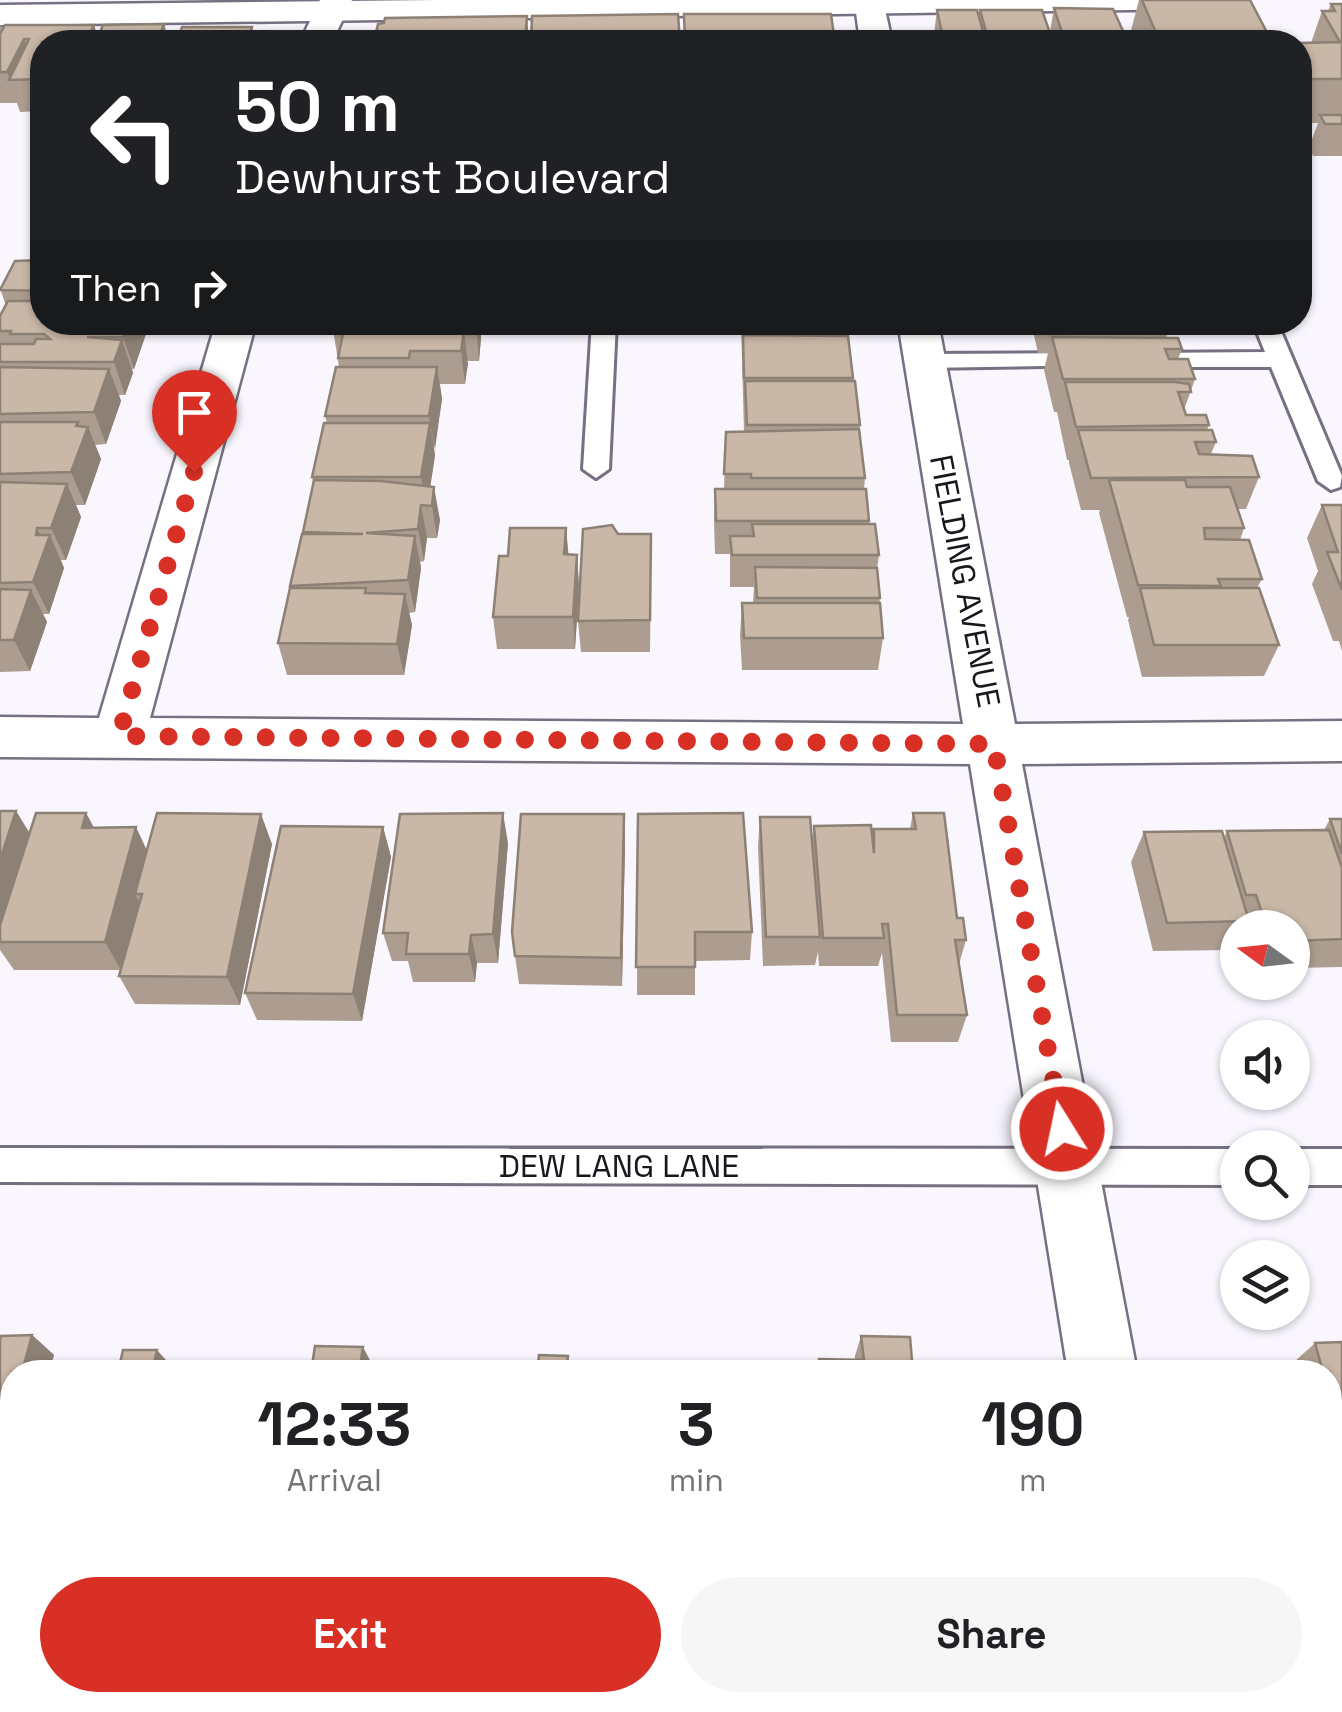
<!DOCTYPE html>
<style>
body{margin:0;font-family:"Space Grotesk",sans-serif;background:#f6f6f6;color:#202124;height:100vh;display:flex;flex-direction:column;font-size:38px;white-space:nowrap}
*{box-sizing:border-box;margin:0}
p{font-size:32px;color:#757577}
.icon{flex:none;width:55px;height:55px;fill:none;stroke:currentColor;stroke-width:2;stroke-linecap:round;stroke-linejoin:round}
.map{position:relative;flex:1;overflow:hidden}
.sheet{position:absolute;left:0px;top:1360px;width:1342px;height:352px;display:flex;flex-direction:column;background:#fff;border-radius:40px 40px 0 0;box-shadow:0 2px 8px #0004}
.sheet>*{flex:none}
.hud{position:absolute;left:30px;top:30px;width:1282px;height:305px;border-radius:40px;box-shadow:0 2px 8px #0004;background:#202124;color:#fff;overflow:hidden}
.needle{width:65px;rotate:285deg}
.tools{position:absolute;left:1220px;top:910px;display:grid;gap:20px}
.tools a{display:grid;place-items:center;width:90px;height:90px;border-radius:50%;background:#fff;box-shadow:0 2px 8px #0004;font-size:50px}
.pin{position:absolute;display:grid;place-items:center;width:85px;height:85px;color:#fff;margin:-102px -42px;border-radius:50% 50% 50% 0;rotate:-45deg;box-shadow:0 0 10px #0007}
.pin .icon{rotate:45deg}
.me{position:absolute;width:110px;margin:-55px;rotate:350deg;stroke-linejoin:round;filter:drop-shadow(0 0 8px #0008)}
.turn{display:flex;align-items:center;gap:35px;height:210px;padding:0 40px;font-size:45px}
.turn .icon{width:130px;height:130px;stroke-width:2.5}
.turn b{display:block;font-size:70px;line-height:85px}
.then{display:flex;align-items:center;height:95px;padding:0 40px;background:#0003;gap:20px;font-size:38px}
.eta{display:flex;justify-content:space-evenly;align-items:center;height:170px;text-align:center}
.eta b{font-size:60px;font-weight:700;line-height:70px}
.cta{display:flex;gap:20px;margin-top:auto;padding:20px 40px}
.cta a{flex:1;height:115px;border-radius:60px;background:#d93025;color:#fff;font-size:40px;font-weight:700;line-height:115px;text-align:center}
.cta a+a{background:#f6f6f6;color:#202124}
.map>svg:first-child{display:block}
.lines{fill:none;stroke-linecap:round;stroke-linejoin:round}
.lane-casing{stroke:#776f82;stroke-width:6}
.street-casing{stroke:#776f82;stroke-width:5}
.secondary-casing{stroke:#776f82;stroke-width:5}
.lane{fill:#fff;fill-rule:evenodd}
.street{fill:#fff;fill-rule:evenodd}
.secondary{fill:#fff;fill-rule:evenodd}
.wall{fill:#ad9d90}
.shaded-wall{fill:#8d8075}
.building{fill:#c9b7a7;stroke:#8d8075;stroke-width:2.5}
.route{stroke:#d93025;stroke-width:18;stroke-dasharray:0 32.4}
.labels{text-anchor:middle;stroke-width:8;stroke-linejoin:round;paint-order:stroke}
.street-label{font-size:32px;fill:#19161d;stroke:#fff}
</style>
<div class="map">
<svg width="1342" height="1712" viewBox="0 0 1342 1712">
<rect width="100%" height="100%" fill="#f9f6fe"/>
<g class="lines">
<!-- lane casing -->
<g class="lane-casing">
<g id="lane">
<polygon points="592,322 616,322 609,469 596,478 583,469"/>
<polygon points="1253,322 1277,322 1342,476 1340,487 1331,490 1318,481 1271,367 1145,367 1133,360 1145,353 1265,352"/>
<polygon points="1091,353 1103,360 1100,365 924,368 912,361 924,354"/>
<polygon points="0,1148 1238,1149 1238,1185 0,1182"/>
<rect x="1292" y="1149" width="50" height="36"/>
</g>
</g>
<!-- street casing -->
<g class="street-casing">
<g id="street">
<polygon points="320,0 352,0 332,42 300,42"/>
<polygon points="859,0 883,0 892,42 860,42 855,5"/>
<polygon points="216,322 256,322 150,718 963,724 898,322 938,322 1015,724 1342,721 1342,761 1022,764 1137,1372 1068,1372 970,764 0,757 0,717 99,718"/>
<polygon points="1120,1700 1198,1700 1200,1712 1122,1712"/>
</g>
</g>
<!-- secondary casing -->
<g class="secondary-casing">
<polygon id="secondary" points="437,0 1221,0 1205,9 0,25 0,5"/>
</g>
<!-- lane -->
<use href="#lane" class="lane"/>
<!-- street -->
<use href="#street" class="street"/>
<!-- secondary -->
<use href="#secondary" class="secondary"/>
</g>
<!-- wall -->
<g class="wall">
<polygon points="1139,0 1250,0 1272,42 1128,42"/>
<polygon points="1331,4 1342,4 1342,156 1313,156 1309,147 1318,123 1300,123 1300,45 1301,43 1311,43 1322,11 1328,11"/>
<polygon points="1054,8 1128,42 933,42 937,10 979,16 980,10 1050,32"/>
<polygon points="164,24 169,42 42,42 42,111 20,112 17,103 0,103 0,25 3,30 94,25 98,38"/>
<polygon points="42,216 42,258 33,232"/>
<polygon points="42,260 42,322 150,322 149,327 145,327 147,331 134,369 132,369 133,373 125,395 119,395 121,401 106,444 95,445 101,459 85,505 76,505 81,517 66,560 61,560 64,568 49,614 43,614 47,622 30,671 0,672 0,316 6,306 0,288"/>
<polygon points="334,322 480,322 481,338 479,361 467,361 465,384 440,384 442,399 434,449 435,455 430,487 440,520 437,538 427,538 424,561 420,562 421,568 415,612 409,613 412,625 404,675 287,675 278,643 304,534 313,482 312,477 327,423 325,416 339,367 333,329"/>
<polygon points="741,322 846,322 860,425 859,431 865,478 864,489 869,524 879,555 877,570 883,638 878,670 742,670 740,635 742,603 753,603 754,587 730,587 730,554 715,554 714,521 715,489 724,489 726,432 744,432"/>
<polygon points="1031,322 1171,322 1166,338 1182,349 1178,359 1195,379 1184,410 1186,415 1209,425 1207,430 1216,442 1211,454 1259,477 1246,509 1238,509 1244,528 1240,540 1262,579 1257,588 1279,645 1264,676 1142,677 1128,620 1129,617 1127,617 1099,513 1100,510 1081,510 1069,463 1069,460 1067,460 1057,412 1054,412 1044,370 1048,353 1038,353"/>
<polygon points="1322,505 1342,505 1342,651 1339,641 1333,641 1312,584 1318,571 1307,538"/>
<polygon points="566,528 568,555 577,555 579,587 575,649 497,649 493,617 508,556"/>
<polygon points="618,534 651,567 650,652 581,652 578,621"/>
<polygon points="0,811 16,811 29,833 86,813 94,828 147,850 272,844 240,1005 135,1004 119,976 120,970 14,970 0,950"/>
<polygon points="913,813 966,940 959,964 967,1015 958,1042 891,1042 882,953 878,966 819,966 818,952 815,965 763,966 758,847 760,817 812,839 814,826 873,837 874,829 910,829"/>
<polygon points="624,814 625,844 622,986 519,984 515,956"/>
<polygon points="638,814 752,932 750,960 695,961 695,995 637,995"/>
<polygon points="1330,819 1342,819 1342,967 1292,968 1292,928 1238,928 1238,941 1232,950 1153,951 1131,862 1144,832 1224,838 1227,831 1324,830"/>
<polygon points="383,827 391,857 362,1021 257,1020 245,993"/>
<polygon points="508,843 498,963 477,963 475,982 413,982 408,961 392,961 383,933"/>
<polygon points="32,1335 54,1355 49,1372 12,1372 12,1609 0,1609 0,1340"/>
<polygon points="861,1336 913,1372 815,1372 819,1359 855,1360 855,1356"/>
<polygon points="1342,1342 1342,1591 1336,1591 1330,1567 1330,1372 1296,1372 1293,1363 1315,1343"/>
</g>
<!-- shaded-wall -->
<g class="shaded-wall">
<polygon points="527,16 529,42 525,42"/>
<polygon points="164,24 169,42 157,42"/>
<polygon points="94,25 99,42 86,42"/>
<polygon points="252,27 256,42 247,42"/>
<polygon points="24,39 35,70 10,80 7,72"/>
<polygon points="128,322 144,322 147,331 134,369 123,337"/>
<polygon points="476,322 480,322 481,338 479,361"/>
<polygon points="464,332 468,364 465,384 461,351"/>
<polygon points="122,340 133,373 125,395 114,362"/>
<polygon points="437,367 442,399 435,449 429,416"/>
<polygon points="109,369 121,401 106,444 94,412"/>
<polygon points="78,422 84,438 88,427 101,459 85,505 71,472"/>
<polygon points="430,423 435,455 427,509 421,477"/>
<polygon points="67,484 81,517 66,560 51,528"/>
<polygon points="434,487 440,520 437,538 432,506"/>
<polygon points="421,505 427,538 424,561 418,529"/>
<polygon points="37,528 46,547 50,535 64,568 49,614 33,582"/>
<polygon points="566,528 569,560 564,554"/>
<polygon points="415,536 421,568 415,612 408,580"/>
<polygon points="577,555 579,587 575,649 573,617"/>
<polygon points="31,590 47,622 30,671 14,640"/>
<polygon points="405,594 412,625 404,675 397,644"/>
<polygon points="16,811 34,840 0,942 0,860"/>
<polygon points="86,813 102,843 82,828"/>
<polygon points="503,813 508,843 498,963 493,934"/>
<polygon points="261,814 272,844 240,1005 227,977"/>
<polygon points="624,814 625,844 622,986 621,958"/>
<polygon points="136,827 150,857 135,894 139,902 121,970 105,942"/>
<polygon points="383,827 391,857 362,1021 353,994"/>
<polygon points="471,935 477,963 475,982 469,954"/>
<polygon points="32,1335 54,1355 49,1372 22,1372"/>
<polygon points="363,1347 373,1366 372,1372 359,1372"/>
<polygon points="157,1350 174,1369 173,1372 152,1372"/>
</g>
<!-- building -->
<g class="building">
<polygon points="1142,0 1250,0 1272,42 1160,42"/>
<polygon points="1331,4 1342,4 1342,79 1306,79 1300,67 1300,60 1310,60 1301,43 1340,42 1322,11 1335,11"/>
<polygon points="1054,8 1113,9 1128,42 1065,42"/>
<polygon points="937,10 977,10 986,42 944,42"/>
<polygon points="980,10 1042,10 1053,42 998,42 996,35 987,35"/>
<polygon points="678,14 680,42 531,42 532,16"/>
<polygon points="684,14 831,14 835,42 685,42"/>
<polygon points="527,16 525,42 374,42 378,24 384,23 385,18"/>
<polygon points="164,24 157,42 96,42 103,25"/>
<polygon points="5,25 94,25 86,42 42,42 42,79 9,80 29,39 24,39 7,72 0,72 0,34"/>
<polygon points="182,27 252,27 247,42 177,42"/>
<polygon points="1300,67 1309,85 1300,85"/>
<polygon points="1320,115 1342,115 1342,124 1325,124"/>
<polygon points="40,216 42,216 42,232 33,232"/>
<polygon points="42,260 42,291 0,290 15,261"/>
<polygon points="8,301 42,301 42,322 128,322 123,337 87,337 122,340 114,362 0,362 0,344 34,344 36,339 50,339 44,334 10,334 11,331 0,331 0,316"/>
<polygon points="334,322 476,322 475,329 437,329 464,332 461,351 410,351 409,358 338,358 344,329 333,329"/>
<polygon points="743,322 846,322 847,332 744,332"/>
<polygon points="743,335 848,336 853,378 744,378"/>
<polygon points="1052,337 1178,338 1182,349 1165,349 1169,359 1188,359 1195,379 1063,379"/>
<polygon points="0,367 109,369 94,412 0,414"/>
<polygon points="336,367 437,367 429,416 325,416"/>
<polygon points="745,381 855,381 860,425 747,425"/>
<polygon points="1065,382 1175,382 1189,384 1191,392 1178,392 1186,415 1206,415 1209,425 1076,427"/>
<polygon points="0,422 78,422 76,426 88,427 71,472 0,474"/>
<polygon points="324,423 430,423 421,477 312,477"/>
<polygon points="859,429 865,478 751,478 751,474 724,474 726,432"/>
<polygon points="1078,430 1212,430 1216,442 1195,442 1199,454 1252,456 1259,477 1091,478"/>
<polygon points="314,480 381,481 434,487 432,506 421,505 418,529 366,533 415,536 408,580 290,586 302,534 363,534 303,532"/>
<polygon points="1109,480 1185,480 1187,487 1230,487 1244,528 1204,528 1205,539 1249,540 1262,579 1218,579 1221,586 1138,585"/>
<polygon points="0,482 67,484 51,528 37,528 36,535 50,535 33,582 0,583"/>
<polygon points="715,489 866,489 869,521 716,521"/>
<polygon points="1322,505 1342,505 1342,590 1327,552 1338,552"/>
<polygon points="752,524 875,524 879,555 732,555 730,536 754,536"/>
<polygon points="612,525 618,534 651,534 650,620 578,621 583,529"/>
<polygon points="510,528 566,528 564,554 577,555 573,617 493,617 499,556 508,556"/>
<polygon points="755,567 877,568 880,598 757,598"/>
<polygon points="290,588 366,588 365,593 405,594 397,644 278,643"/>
<polygon points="1140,588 1259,588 1279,645 1154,645"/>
<polygon points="0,589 31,590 14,640 0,640"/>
<polygon points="742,603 880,603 883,638 744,638"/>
<polygon points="0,811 16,811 0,860"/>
<polygon points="36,813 86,813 82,828 136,827 105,942 0,942 0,925"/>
<polygon points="157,813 261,814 227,977 119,976 142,894 135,894"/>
<polygon points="503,813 493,934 471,935 469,954 406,954 408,933 383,933 400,814"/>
<polygon points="743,813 752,932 695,932 695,967 636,967 638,814"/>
<polygon points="913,813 944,813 957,918 963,918 966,940 955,940 967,1015 897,1015 888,924 882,924 884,938 823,938 814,826 871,825 874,853 874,829 916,829"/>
<polygon points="521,814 624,814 621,958 515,956 512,932"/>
<polygon points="760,817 810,817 820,937 766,937"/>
<polygon points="1330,819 1342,819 1342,854"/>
<polygon points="281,826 383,827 353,994 245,993"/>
<polygon points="1329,830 1342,868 1342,939 1292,941 1292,928 1267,928 1256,895 1246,895 1227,831"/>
<polygon points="1222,831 1249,921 1167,923 1144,832"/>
<polygon points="32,1335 22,1372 12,1372 12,1597 0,1597 0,1340 1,1336"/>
<polygon points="861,1336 910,1337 913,1372 819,1372 819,1359 864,1360"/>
<polygon points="1342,1342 1342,1505 1330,1461 1330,1435 1338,1434 1330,1402 1330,1372 1323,1372 1315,1343"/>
<polygon points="315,1346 363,1347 359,1372 311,1372"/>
<polygon points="123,1350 157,1350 152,1372 118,1372"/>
<polygon points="539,1355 568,1356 566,1372 537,1372"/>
</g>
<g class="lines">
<!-- route -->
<polyline class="route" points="194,472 119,736 994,744 1062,1129"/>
</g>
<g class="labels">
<!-- street labels -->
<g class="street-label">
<text transform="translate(965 581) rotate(79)" y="11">FIELDING AVENUE</text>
<text x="619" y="1177">DEW LANG LANE</text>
</g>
</g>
</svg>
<div class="tools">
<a><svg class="needle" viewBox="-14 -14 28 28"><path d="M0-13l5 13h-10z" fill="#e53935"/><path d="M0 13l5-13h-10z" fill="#757577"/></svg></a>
<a><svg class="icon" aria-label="sound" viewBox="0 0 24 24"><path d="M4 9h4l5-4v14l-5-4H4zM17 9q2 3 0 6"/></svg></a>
<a><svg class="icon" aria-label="search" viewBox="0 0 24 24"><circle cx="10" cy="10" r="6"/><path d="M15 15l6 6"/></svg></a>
<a><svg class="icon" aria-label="layers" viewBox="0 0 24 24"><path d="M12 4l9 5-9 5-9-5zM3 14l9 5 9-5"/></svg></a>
</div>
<div class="pin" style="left:194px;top:472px;background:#d93025"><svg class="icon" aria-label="arrive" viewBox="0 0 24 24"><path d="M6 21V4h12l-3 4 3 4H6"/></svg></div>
<svg class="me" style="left:1062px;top:1129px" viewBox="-20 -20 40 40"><circle r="17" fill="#d93025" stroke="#fff" stroke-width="3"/><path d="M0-11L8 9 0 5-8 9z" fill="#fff"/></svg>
<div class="hud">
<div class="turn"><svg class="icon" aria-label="left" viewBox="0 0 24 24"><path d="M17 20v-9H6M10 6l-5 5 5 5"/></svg><div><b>50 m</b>Dewhurst Boulevard</div></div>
<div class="then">Then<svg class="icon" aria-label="right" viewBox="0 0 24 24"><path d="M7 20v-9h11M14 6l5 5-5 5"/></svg></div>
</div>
<section class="sheet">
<div class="eta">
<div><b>12:33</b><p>Arrival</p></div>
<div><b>3</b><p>min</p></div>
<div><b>190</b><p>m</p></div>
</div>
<div class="cta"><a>Exit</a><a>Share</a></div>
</section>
</div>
